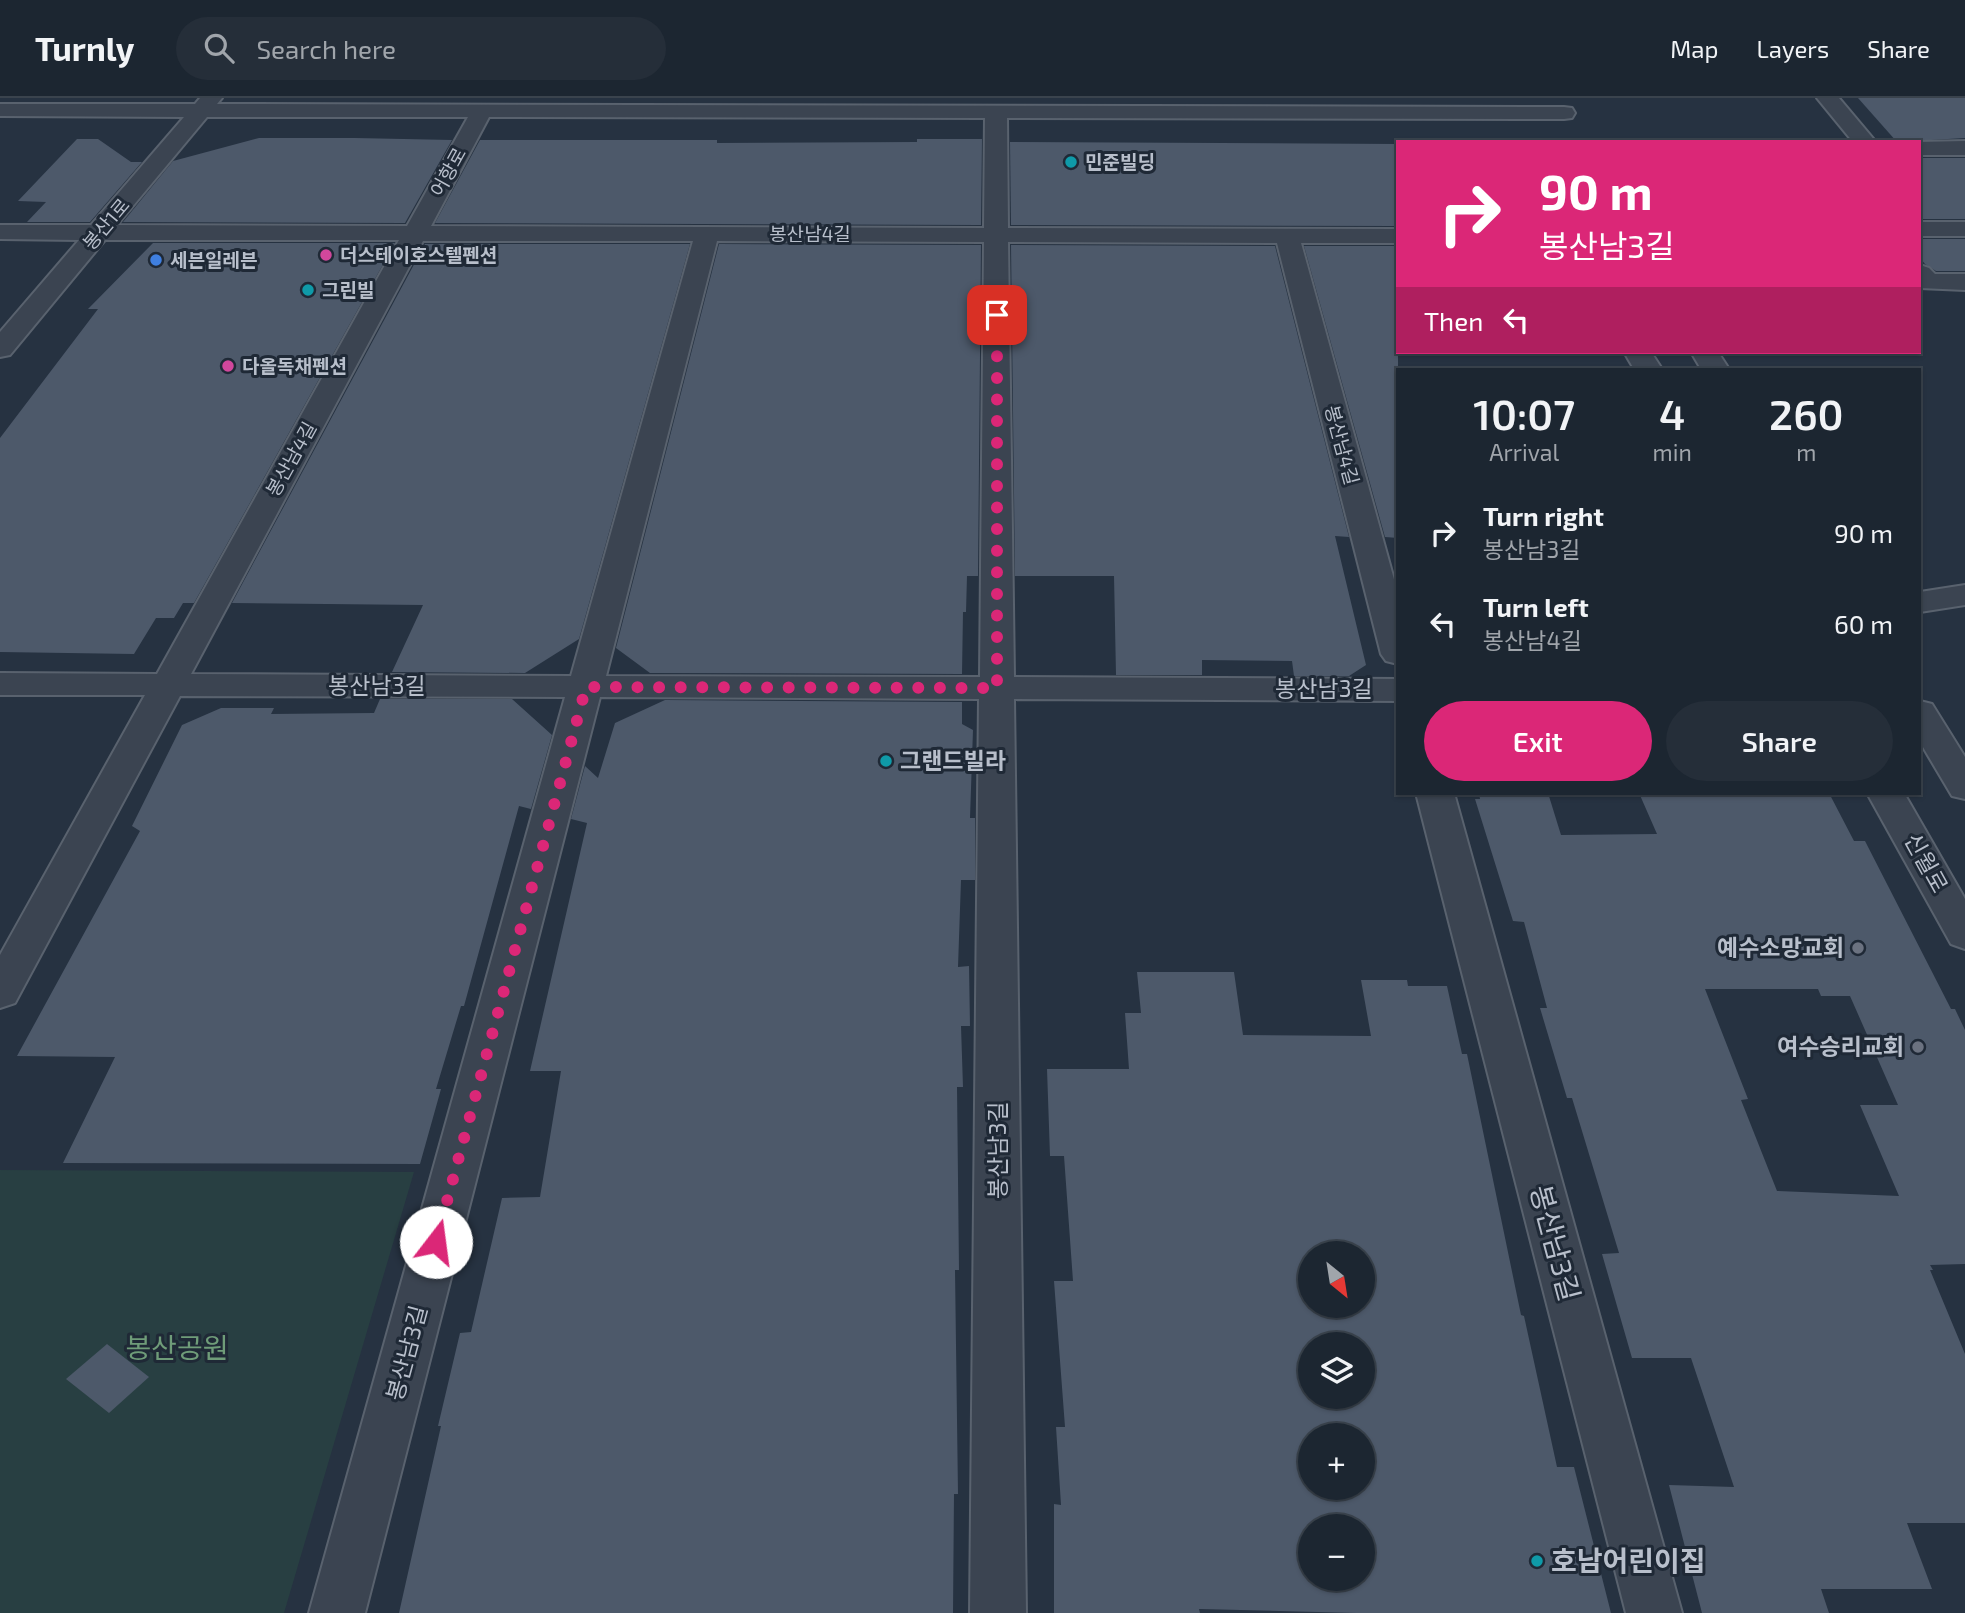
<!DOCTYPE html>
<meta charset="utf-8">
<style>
body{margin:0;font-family:"Exo 2","Noto Sans KR",sans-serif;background:#252e39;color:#f1f3f6;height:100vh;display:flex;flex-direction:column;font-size:26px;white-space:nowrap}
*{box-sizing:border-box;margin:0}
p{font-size:23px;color:#a0a5ab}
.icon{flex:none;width:38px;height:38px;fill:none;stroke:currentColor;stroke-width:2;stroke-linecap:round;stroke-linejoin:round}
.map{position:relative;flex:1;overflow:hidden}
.side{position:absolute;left:1396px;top:270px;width:525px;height:427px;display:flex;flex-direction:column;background:#1c2631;border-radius:0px;box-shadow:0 2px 5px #0004,0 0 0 2px #3a434d}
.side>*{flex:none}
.guide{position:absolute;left:1396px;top:42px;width:525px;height:214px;border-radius:0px;box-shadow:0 2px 5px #0004,0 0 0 2px #3a434d;background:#db2777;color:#fff;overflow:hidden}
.needle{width:46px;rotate:150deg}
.fabs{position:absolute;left:1298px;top:1143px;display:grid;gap:14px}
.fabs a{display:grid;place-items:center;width:77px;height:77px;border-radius:50%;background:#1c2631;box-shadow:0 2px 5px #0004,0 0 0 2px #3a434d;font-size:35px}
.pin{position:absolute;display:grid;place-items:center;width:60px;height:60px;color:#fff;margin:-30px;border-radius:14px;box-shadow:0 4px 10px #0006}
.me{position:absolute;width:77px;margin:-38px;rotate:15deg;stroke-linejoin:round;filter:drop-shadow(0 0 5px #0008)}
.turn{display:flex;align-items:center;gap:24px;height:147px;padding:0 28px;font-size:32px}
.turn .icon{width:91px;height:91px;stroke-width:2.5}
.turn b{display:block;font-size:49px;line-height:60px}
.then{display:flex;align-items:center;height:66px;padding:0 28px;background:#0003;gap:14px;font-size:26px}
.eta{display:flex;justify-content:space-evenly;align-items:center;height:119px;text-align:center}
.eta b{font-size:42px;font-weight:600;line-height:49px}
.button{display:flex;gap:14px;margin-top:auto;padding:14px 28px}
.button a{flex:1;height:80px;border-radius:42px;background:#db2777;color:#fff;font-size:28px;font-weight:600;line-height:80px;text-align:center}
.button a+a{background:#252e39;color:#f1f3f6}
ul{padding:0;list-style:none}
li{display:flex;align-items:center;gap:21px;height:91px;padding:0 28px}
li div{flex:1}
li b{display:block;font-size:26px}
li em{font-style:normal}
header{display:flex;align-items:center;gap:42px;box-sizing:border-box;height:98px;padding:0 35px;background:#1c2631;border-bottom:2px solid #3a434d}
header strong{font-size:33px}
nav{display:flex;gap:38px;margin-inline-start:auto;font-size:24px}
.search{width:490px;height:63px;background:#252e39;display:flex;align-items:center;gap:18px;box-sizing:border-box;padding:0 24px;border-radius:38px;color:#a0a5ab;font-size:26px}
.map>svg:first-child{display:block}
.green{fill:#283f42}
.building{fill:#4d596a;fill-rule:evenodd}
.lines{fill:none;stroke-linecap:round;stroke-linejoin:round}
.minor-casing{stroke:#59626e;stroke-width:4}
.minor{fill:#3b4451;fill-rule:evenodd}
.route{stroke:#db2777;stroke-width:12;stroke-dasharray:0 21.6}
.culture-dot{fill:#0f9aa8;stroke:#1f2936;stroke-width:2.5}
.hotel-dot{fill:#d1479c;stroke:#1f2936;stroke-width:2.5}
.shop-dot{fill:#3f7fe0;stroke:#1f2936;stroke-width:2.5}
.worship-dot{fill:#6b7280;stroke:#1f2936;stroke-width:2.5}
.labels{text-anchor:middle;stroke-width:6;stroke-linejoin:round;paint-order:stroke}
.far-poi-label{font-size:19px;font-weight:bold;fill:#b8bfcb;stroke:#1f2936;text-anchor:start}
.far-street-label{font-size:19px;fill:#b8bfcb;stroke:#1f2936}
.street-label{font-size:23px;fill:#b8bfcb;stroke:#1f2936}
.poi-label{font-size:23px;font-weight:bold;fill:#b8bfcb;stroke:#1f2936;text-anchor:end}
.near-street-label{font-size:28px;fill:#b8bfcb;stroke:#1f2936}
.near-park-label{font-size:28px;fill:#6f9c79;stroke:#1f2936}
.near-poi-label{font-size:28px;font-weight:bold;fill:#b8bfcb;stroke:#1f2936;text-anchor:start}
</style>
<header>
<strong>Turnly</strong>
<div class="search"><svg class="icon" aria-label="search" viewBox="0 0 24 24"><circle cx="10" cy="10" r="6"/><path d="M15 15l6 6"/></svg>Search here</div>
<nav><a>Map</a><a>Layers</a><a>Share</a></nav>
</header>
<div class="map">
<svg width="1965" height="1515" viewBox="0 0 1965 1515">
<rect width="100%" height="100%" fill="#263241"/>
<!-- green -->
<polygon class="green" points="0,1072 414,1074 284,1515 0,1515"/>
<!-- building -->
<g class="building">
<polygon points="1858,0 1965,0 1965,40 1897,44"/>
<polygon points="259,40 355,40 452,42 405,125 123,124 173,63"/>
<polygon points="77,41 98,41 131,64 142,64 90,124 27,124 46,104 18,103"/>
<polygon points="917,41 982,41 981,127 435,125 480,42 717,42 717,45 917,44"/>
<polygon points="1010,44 1398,46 1398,128 1011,127"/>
<rect x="1920" y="60" width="45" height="61"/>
<polygon points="1920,141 1965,141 1965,173 1936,173 1925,166 1920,160"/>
<polygon points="153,145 395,145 194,505 183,505 174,520 156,520 134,556 0,554 0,340 98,211 88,211"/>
<polygon points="425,146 690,146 579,541 525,575 392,574 423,507 232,505"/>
<polygon points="719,146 981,147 978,478 967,478 966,514 963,514 962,576 650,575 616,550"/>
<polygon points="1011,147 1275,148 1349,439 1335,438 1366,567 1349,578 1294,578 1292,563 1202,562 1202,577 1116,577 1114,478 1015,478"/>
<polygon points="1304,148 1398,148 1398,440 1385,439"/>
<polygon points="380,601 512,601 552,637 531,711 519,708 464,908 461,908 436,991 441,991 420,1066 63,1065 115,959 17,958 140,733 132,728 182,627 221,610 274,610 271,616 374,615"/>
<polygon points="665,602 962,604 962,626 973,632 970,720 975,720 975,782 961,782 958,869 969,868 970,928 961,928 963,989 957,989 959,1172 955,1172 958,1396 954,1396 953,1515 399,1515 441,1328 438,1328 460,1235 471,1234 502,1100 540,1099 561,973 530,973 587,725 571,721 585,668 598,680 615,625"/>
<path d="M 1479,695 L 1548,695 L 1561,737 L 1657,736 L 1639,695 L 1829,695 L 1854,743 L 1865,743 L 1951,911 L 1955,911 L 1965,932 L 1965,1166 L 1930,1167 L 1933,1172 L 1930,1172 L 1965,1256 L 1965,1425 L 1907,1425 L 1932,1491 L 1821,1491 L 1829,1515 L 1702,1515 L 1669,1387 L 1734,1389 L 1691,1260 L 1632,1260 L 1602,1156 L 1619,1155 L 1572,1000 L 1567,1000 L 1540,910 L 1547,910 L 1524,824 L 1513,823 L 1475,701 L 1480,701 ZM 1705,891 L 1818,891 L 1821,898 L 1850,898 L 1898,1007 L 1860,1007 L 1899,1098 L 1777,1093 L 1741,1002 L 1748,1001 Z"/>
<path d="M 1137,874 L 1234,874 L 1243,937 L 1371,938 L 1361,882 L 1407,882 L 1408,888 L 1447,888 L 1462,956 L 1467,956 L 1521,1217 L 1524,1218 L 1557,1369 L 1574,1369 L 1611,1515 L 1356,1515 L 1199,1511 L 1200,1515 L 1054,1515 L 1054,1406 L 1061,1407 L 1056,1329 L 1065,1329 L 1054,1183 L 1073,1183 L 1064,1058 L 1050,1058 L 1047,971 L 1129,971 L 1125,915 L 1141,915 ZM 1311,1155 L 1363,1155 L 1363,1208 L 1311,1208 ZM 1311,1246 L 1363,1246 L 1363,1298 L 1311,1298 ZM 1311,1337 L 1363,1337 L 1363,1390 L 1311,1390 ZM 1311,1428 L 1363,1428 L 1363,1480 L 1311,1480 Z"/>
<polygon points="107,1246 149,1279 109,1315 66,1281"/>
</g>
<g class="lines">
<!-- minor casing -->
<g class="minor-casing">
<g id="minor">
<path d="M 200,0 L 222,0 L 217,6 L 1564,9 L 1572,10 L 1575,15 L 1572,20 L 1564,21 L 1007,20 L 1008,130 L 1398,131 L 1398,145 L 1301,145 L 1398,496 L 1398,566 L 1386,563 L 1381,556 L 1277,145 L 1008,144 L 1014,579 L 1398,581 L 1398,603 L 1014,601 L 1026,1515 L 970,1515 L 979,601 L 600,599 L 365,1515 L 309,1515 L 565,599 L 180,598 L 15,905 L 0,910 L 0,857 L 145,597 L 0,597 L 0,575 L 157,576 L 399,142 L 105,142 L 10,257 L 0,259 L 0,234 L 79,142 L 0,141 L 0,127 L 91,127 L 184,19 L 0,18 L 0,6 L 195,6 ZM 207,19 L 468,19 L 407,128 L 117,127 ZM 489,19 L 985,20 L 984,130 L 431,128 ZM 423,143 L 693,143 L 571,578 L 191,576 ZM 717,143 L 984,144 L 980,579 L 606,578 Z"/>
<polygon points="1817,0 1839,0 1876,44 1853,44"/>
<polygon points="1965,43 1965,57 1920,57 1918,44"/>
<rect x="1920" y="124" width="45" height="14"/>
<polygon points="1920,167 1929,170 1935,176 1965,176 1965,192 1920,190"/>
<polygon points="1624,254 1651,254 1662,271 1634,271"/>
<polygon points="1691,254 1718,254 1729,271 1701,271"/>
<polygon points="1965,487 1965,507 1920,514 1920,494"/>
<polygon points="1920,603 1932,606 1965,659 1965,701 1952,698 1920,644"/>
<polygon points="1416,695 1454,695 1682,1515 1626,1515"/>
<polygon points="1867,695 1904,695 1965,801 1965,851 1951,846"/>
</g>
</g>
<!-- minor -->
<use href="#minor" class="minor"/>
</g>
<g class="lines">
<!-- route -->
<polyline class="route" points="436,1144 586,589 997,590 997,217"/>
</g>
<!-- markers -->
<g class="culture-dot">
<circle cx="1071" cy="64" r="7"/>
<circle cx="308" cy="192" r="7"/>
<circle cx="886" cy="663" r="7"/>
<circle cx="1537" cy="1463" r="7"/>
</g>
<g class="hotel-dot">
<circle cx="326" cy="157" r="7"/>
<circle cx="228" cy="268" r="7"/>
</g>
<circle class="shop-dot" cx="156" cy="162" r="7"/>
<g class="worship-dot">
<circle cx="1858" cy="850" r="7"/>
<circle cx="1918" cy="949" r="7"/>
</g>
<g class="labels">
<!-- far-poi labels -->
<g class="far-poi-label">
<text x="1085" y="71">민준빌딩</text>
<text x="340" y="164">더스테이호스텔펜션</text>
<text x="170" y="169">세븐일레븐</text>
<text x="322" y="199">그린빌</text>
<text x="242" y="275">다올독채펜션</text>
</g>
<!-- far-street labels -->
<g class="far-street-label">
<text transform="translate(448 74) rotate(-61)" y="7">어항로</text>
<text transform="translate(106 126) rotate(-50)" y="7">봉산1로</text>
<text x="810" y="143">봉산남4길</text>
<text transform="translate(1342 347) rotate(75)" y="7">봉산남4길</text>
<text transform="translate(291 361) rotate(-61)" y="7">봉산남4길</text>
</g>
<!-- street labels -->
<g class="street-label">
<text x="377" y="596">봉산남3길</text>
<text x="1324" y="599">봉산남3길</text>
<text transform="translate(1926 765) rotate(61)" y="8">신월로</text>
<text transform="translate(998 1052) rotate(-90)" y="8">봉산남3길</text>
<text transform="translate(407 1255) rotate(-75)" y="8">봉산남3길</text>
</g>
<!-- poi labels -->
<g class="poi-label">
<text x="900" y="671" text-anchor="start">그랜드빌라</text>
<text x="1844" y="858">예수소망교회</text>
<text x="1904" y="957">여수승리교회</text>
</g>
<!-- near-street labels -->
<g class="near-street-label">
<text transform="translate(1555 1145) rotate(75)" y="10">봉산남3길</text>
</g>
<!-- near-park labels -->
<g class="near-park-label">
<text x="177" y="1260">봉산공원</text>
</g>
<!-- near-poi labels -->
<g class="near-poi-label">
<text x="1551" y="1473">호남어린이집</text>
</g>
</g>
</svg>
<div class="fabs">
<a><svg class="needle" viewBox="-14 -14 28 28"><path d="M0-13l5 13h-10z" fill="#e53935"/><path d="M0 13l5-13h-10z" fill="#a0a5ab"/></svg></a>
<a><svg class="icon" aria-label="layers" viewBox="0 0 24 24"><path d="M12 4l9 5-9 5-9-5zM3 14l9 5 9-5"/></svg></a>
<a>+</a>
<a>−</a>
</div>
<div class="pin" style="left:997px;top:217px;background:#d93025"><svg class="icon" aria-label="arrive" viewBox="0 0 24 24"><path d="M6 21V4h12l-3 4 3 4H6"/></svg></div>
<svg class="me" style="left:436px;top:1144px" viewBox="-20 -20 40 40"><circle r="19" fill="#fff"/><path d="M0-13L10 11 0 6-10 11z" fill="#db2777"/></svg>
<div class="guide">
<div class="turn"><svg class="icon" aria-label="right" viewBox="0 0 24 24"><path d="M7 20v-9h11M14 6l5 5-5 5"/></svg><div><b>90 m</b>봉산남3길</div></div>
<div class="then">Then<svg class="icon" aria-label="left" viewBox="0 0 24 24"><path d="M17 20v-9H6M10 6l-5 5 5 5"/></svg></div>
</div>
<section class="side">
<div class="eta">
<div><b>10:07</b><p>Arrival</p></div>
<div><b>4</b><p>min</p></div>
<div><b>260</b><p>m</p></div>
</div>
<ul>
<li><svg class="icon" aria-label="right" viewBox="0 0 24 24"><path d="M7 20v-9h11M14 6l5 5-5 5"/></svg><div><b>Turn right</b><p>봉산남3길</p></div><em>90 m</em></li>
<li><svg class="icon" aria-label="left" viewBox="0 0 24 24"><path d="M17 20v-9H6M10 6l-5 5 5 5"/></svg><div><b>Turn left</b><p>봉산남4길</p></div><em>60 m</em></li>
</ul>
<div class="button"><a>Exit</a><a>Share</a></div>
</section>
</div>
